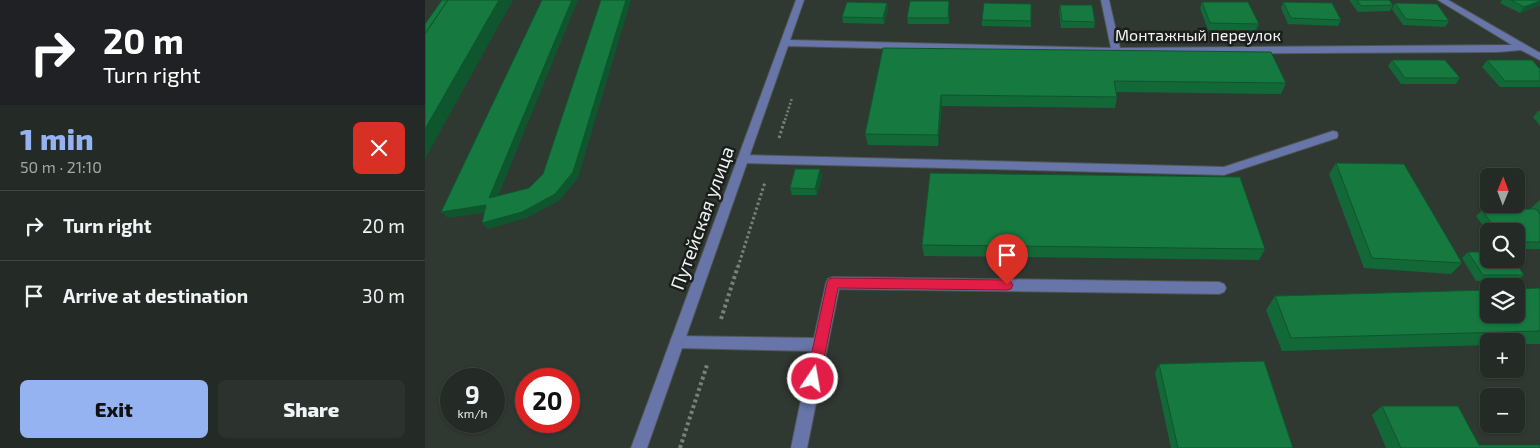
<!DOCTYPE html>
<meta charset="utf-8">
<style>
body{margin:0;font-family:"Exo 2",sans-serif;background:#2c322e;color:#f1f3f6;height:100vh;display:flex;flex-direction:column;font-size:19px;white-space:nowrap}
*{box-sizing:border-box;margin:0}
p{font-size:16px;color:#a3a7a7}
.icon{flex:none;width:28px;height:28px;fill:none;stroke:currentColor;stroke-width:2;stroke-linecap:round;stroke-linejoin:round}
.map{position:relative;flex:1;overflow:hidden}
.sheet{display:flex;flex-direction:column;background:#242a26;width:425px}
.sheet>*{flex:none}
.hud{background:#202124;color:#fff;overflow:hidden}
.needle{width:32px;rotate:1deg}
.fabs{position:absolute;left:1055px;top:168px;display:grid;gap:10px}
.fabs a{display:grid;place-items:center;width:45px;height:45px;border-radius:8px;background:#242a26;box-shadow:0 1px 4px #0004,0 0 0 1px #414643;font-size:25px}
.speed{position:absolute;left:15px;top:368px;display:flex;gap:10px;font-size:25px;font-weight:700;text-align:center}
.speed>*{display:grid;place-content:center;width:65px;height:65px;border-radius:50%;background:#242a26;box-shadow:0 1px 4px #0004,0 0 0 1px #414643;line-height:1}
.speed small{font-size:12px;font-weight:400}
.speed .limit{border:8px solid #d22;background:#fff;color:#111}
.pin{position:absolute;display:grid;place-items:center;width:42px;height:42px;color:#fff;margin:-51px -21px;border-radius:50% 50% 50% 0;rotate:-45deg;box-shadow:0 0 5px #0007}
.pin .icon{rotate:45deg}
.me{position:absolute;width:55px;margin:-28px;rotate:12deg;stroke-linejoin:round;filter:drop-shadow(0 0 4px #0008)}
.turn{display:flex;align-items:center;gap:18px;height:105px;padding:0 20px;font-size:22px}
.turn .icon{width:65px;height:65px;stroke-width:2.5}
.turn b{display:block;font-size:35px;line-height:42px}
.round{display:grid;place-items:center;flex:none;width:52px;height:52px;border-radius:8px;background:#2c322e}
.summary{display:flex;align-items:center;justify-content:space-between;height:85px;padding:0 20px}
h1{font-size:30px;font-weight:800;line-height:38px;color:#95b2f1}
.action{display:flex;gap:10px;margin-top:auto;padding:10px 20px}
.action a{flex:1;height:58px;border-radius:8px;background:#95b2f1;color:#111;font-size:20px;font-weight:800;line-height:58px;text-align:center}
.action a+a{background:#2c322e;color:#f1f3f6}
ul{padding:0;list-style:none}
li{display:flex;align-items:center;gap:15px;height:70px;padding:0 20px;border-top:1px solid #414643}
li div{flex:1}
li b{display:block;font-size:19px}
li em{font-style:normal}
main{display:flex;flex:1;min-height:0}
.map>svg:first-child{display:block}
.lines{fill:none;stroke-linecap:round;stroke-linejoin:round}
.lane-casing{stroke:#4f5651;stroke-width:2}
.street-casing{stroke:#4f5651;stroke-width:2}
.path-far2{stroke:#79807b;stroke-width:2.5;stroke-dasharray:2 2;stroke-linecap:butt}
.path-far1{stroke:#79807b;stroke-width:3;stroke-dasharray:2.5 2.5;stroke-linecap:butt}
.path{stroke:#79807b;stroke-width:4;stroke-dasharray:3 3;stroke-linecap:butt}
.lane{fill:#6775a9;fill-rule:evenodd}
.street{fill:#6775a9;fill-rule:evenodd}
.wall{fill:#136837}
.shaded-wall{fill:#0f552d}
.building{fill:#167940;stroke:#0f552d}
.route{fill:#e11d48;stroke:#92132f}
.labels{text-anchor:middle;stroke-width:5;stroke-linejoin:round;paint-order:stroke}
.far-street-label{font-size:16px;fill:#f0f5f1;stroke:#1b1e1c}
.street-label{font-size:19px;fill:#f0f5f1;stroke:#1b1e1c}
</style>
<main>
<section class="sheet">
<div class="hud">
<div class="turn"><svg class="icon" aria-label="right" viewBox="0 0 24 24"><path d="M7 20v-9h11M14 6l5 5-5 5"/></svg><div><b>20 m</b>Turn right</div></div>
</div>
<div class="summary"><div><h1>1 min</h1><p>50 m · 21:10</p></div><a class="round" style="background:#d93025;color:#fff"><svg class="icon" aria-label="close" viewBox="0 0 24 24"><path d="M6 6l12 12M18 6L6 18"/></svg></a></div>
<ul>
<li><svg class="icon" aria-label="right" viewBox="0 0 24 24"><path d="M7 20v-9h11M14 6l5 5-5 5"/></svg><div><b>Turn right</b></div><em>20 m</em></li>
<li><svg class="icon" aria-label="arrive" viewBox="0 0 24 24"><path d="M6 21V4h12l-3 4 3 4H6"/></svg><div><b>Arrive at destination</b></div><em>30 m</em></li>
</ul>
<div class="action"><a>Exit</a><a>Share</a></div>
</section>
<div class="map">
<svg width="1115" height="448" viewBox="0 0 1115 448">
<rect width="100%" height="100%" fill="#303832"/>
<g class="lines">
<!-- lane casing -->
<g class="lane-casing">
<g id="lane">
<polygon points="908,131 912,132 913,135 912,138 799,175 318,163 312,159 318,155 799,167"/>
<polygon points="408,277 794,282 799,284 801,288 799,292 794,294 414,289 382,448 366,448 386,351 252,348 247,347 245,342 247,337 252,336 389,338 401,283 403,279"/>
</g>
</g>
<!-- street casing -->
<g class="street-casing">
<polygon id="street" points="371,0 379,0 365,40 686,48 676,0 684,0 695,48 1087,45 1013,0 1023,0 1115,53 1115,60 1096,50 1073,52 691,54 363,46 222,448 206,448"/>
</g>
<!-- path-far2 -->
<polyline class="path-far2" points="360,120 367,98"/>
<!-- path-far1 -->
<g class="path-far1">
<polyline points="354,138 360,119"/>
<polyline points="313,267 340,182"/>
</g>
<!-- path -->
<g class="path">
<polyline points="296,319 313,266"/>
<polyline points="255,448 282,365"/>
</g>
<!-- lane -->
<use href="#lane" class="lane"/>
<!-- street -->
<use href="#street" class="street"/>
</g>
<!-- wall -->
<g class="wall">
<polygon points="924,0 964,0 968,5 965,11 933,12"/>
<polygon points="1077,0 1115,0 1115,5 1095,13 1075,3"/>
<polygon points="524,1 524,24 483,24 482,18"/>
<polygon points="777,2 834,24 831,30 783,30 775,8"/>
<polygon points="858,2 916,20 913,26 863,24 856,8"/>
<polygon points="462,3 463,9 459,24 418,23 417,17"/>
<polygon points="970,3 1024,21 1020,27 978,25 967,9"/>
<polygon points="635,5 670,22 669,28 636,28 634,11"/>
<polygon points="557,20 606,21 606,27 557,26"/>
<polygon points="458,48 861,83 856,94 691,92 692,97 690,108 517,106 513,146 443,145 440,134"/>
<polygon points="967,60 1035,78 1031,84 976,84 963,66"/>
<polygon points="1062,60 1115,69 1115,87 1075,87 1057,67"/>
<polygon points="1113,111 1115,111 1115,126 1108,117"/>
<polygon points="911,163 1037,263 1026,274 939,268 904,174"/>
<polygon points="397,176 392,195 367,195 365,188"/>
<polygon points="1115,200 1115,249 1091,249 1091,231 1064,231 1064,234 1051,216 1057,210 1105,209"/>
<polygon points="497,245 840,249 834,260 499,256"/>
<polygon points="1043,252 1099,275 1092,281 1051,281 1037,258"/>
<polygon points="1115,288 1115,344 1091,344 1091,341 1064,341 1064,345 857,351 841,310 850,296"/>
<polygon points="734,364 868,448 746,448 730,373"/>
<polygon points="957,406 1054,445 1115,448 961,448 947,415"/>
</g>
<!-- shaded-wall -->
<g class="shaded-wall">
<polygon points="74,0 88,0 0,159 0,129"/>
<polygon points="147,0 153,0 70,204 64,198"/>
<polygon points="201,0 206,0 153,178 135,200 102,218 63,229 57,223 130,194"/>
<polygon points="1115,1 1115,5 1095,13 1099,7"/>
<polygon points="462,3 463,9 459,24 458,18"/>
<polygon points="516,95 517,106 513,146 513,135"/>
<polygon points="395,169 397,176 392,195 390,189"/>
<polygon points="61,205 66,212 23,218 16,212"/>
</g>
<!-- building -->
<g class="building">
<polygon points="17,0 23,0 0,34 0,24"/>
<polygon points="23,0 74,0 0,129 0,34"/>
<polygon points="117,0 147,0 64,198 104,188 118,174 176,0 201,0 148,172 130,194 97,212 57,223 61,205 16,212"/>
<polygon points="932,0 964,0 968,5 936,6"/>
<polygon points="1086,0 1115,0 1115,1 1099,7"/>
<polygon points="485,1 524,1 523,18 482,18"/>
<polygon points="422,2 462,3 458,18 417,17"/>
<polygon points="777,2 823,2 834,24 785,23"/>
<polygon points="858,2 907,3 916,20 866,18"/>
<polygon points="559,3 606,4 606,21 557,20"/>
<polygon points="970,3 1012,4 1024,21 981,19"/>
<polygon points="635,5 667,5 670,22 637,21"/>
<polygon points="458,48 846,52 861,83 689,81 692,97 516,95 513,135 440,134"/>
<polygon points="967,60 1020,60 1035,78 980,78"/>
<polygon points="1062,60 1107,60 1115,69 1115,81 1080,81"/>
<polygon points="911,163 979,164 1037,263 947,258"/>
<polygon points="370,169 395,169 390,189 365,188"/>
<polygon points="505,173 815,177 840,249 497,245"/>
<polygon points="1111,209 1115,214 1115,242 1091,242 1091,231 1072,231 1057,210"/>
<polygon points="1043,252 1064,252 1064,259 1088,259 1099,275 1058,275"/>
<polygon points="1115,288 1115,331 866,338 850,296 1064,290 1064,314 1091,314 1091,289"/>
<polygon points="839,361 868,448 753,448 734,364"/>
<polygon points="957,406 1033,406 1054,445 1115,445 1115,448 976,448"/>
</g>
<!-- route -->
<polygon class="route" points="408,278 582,280 586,282 588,285 586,289 582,290 413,288 395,379 393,384 388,385 384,384 381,379 402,283 404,279"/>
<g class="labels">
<!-- far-street labels -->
<g class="far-street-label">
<text x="773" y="41">Монтажный переулок</text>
</g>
<!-- street labels -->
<g class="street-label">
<text transform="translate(277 218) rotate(-70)" y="7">Путейская улица</text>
</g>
</g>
</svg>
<div class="fabs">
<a><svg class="needle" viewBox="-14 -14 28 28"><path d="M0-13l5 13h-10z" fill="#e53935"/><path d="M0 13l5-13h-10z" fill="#a3a7a7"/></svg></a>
<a><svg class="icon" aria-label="search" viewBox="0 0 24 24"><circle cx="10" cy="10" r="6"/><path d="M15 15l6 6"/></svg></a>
<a><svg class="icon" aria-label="layers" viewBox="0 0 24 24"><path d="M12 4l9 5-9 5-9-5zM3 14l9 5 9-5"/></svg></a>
<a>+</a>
<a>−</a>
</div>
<div class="speed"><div>9<small>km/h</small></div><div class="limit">20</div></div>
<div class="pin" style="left:582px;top:285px;background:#d93025"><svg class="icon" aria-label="arrive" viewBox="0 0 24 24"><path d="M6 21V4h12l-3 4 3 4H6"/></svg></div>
<svg class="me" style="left:388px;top:379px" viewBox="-20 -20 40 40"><circle r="17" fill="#e11d48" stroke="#fff" stroke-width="3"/><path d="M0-11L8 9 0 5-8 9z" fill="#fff"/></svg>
</div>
</main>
